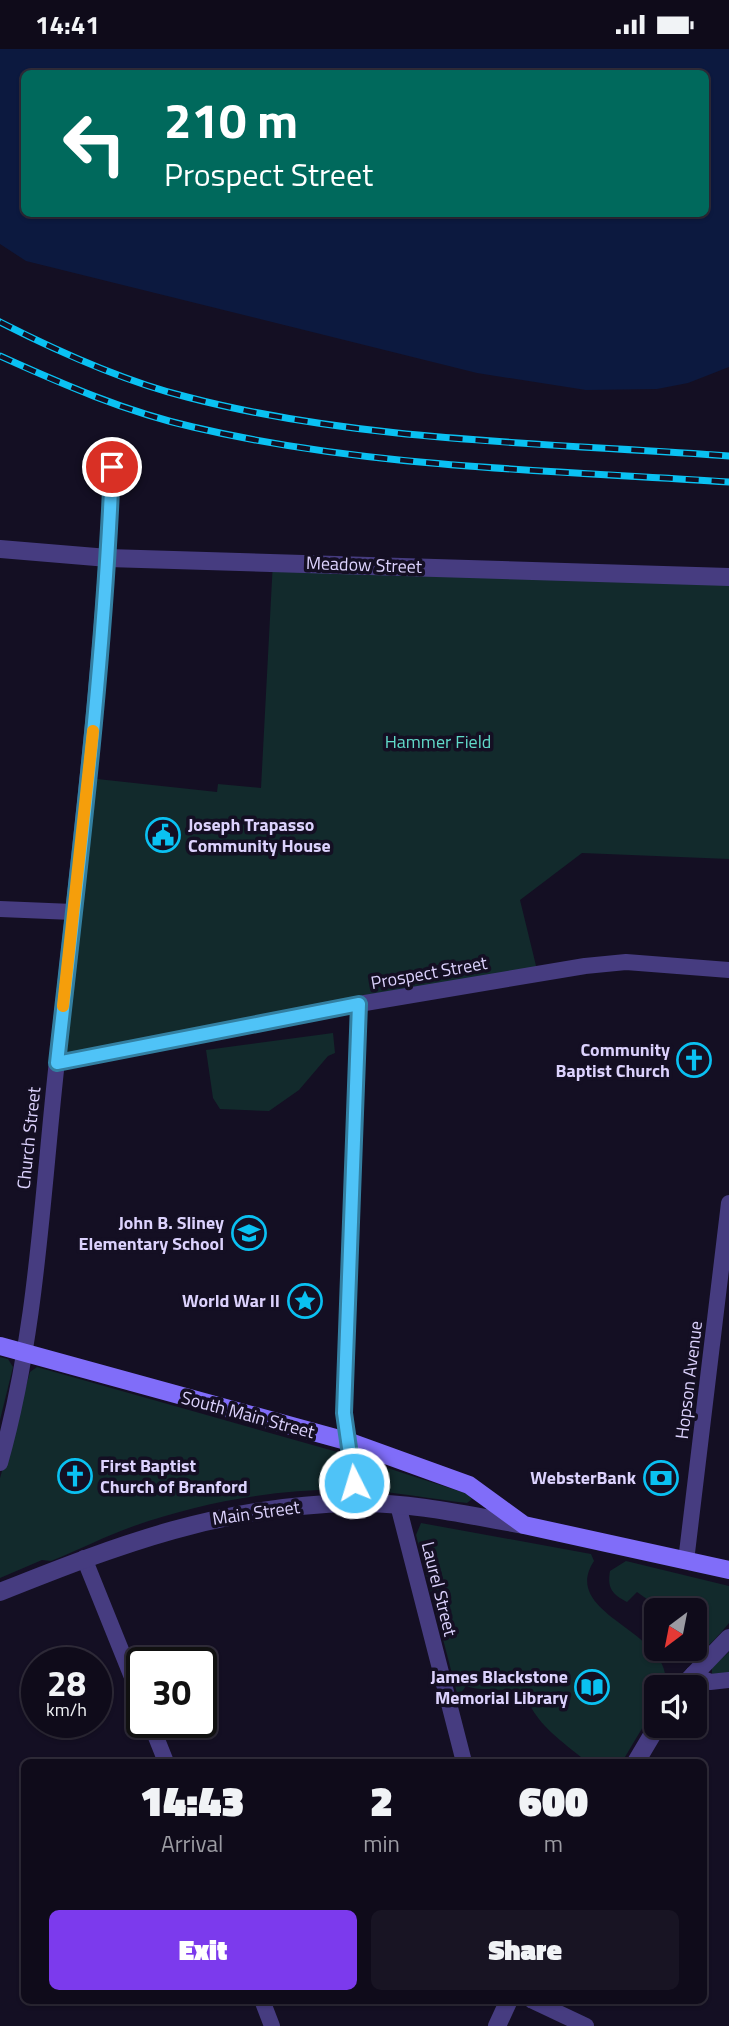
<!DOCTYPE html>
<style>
body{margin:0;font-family:"Titillium Web",sans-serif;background:#181423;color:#f1f3f6;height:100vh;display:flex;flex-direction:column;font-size:26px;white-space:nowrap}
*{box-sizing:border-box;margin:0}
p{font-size:23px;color:#9b9ba2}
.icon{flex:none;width:38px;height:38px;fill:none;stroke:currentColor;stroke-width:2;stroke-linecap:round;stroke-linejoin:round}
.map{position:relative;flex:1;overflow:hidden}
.side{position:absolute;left:21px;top:1710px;width:686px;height:245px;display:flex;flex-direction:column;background:#0f0b1a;border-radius:10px;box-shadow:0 2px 5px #0004,0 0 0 2px #2f2b39}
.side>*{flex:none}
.guide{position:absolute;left:21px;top:21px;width:688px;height:147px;border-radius:10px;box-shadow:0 2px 5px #0004,0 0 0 2px #2f2b39;background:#00695c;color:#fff;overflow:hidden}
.needle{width:46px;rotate:212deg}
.tools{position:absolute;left:644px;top:1549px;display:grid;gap:14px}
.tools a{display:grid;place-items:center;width:63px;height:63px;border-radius:10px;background:#0f0b1a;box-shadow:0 2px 5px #0004,0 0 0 2px #2f2b39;font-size:35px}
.speed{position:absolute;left:21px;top:1598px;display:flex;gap:14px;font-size:35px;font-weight:700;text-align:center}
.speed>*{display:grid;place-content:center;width:91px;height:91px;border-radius:50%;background:#0f0b1a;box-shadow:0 2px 5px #0004,0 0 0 2px #2f2b39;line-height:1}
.speed small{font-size:18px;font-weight:400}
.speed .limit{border:4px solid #111;border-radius:10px;background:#fff;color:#111}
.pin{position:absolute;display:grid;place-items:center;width:60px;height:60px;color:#fff;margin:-30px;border:4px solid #fff;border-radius:50%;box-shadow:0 2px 7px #0007}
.me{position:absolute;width:77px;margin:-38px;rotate:355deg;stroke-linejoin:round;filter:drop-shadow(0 0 5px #0008)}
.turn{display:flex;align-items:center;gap:24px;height:147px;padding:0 28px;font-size:32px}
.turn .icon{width:91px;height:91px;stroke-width:2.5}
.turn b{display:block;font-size:49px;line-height:60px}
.eta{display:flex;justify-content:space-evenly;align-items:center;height:119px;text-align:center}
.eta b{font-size:42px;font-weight:800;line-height:49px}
.cta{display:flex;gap:14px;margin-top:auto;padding:14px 28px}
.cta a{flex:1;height:80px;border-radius:10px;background:#7c3aed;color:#fff;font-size:28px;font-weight:800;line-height:80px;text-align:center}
.cta a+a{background:#181423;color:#f1f3f6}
.status{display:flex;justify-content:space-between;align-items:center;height:49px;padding:0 35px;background:#0f0b1a;direction:ltr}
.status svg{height:19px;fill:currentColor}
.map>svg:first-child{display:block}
.green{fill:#122a2c}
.water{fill:#0c193f;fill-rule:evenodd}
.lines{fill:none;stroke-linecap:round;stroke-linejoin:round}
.minor{stroke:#463c80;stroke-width:16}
.tertiary{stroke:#463c80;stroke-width:18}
.secondary{stroke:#806df9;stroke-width:18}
.rail-casing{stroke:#0ac1f2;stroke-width:7}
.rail{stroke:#140f23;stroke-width:4.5;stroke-dasharray:13;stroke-linecap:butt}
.route-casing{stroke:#337fa1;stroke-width:18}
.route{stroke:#4fc3f7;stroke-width:12}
.slow{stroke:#f59e0b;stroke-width:12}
.labels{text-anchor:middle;stroke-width:7;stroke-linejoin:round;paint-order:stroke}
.street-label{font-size:18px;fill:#dcd2fd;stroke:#140f23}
.park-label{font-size:18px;fill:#61dac9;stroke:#140f23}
.poi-label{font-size:18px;font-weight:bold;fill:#dcd2fd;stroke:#140f23;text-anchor:end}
</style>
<div class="status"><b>14:41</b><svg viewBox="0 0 49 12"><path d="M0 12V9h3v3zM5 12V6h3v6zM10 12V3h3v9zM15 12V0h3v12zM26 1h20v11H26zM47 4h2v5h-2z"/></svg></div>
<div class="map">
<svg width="729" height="1977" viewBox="0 0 729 1977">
<rect width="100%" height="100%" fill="#140f23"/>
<!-- green -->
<g class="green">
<polygon points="273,512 729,528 729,810 582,804 520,851 538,925 57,1014 88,729 217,743 218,735 261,739"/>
<polygon points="333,984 335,1004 328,1007 299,1041 269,1062 220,1060 213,1049 206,1001"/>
<polygon points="0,1308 8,1310 13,1318 0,1371"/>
<path d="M 37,1318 L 341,1404 L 468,1445 L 472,1450 L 467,1454 C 432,1450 396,1443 361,1441 C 286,1438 205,1452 134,1477 C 105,1487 79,1501 51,1512 L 42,1511 L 0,1529 L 0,1429 L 30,1323 Z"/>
<path d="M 421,1474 L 591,1505 L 594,1512 C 558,1567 676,1582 665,1638 L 656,1638 L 656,1656 L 622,1713 L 587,1713 C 562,1692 534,1675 524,1642 C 505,1639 482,1643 466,1637 L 458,1648 L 416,1486 Z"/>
<path d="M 626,1512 L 729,1537 L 729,1574 C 716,1589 698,1614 678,1603 L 677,1600 L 695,1600 L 695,1561 L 656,1561 L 658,1558 L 637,1543 L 627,1553 C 612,1545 607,1539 610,1522 Z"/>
<polygon points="729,1603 729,1625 712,1626 712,1618"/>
</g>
<!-- water -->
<path class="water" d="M 0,0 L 729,0 L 729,318 L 688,334 L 657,340 L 586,341 L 477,324 L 26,212 L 0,195 ZM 24,24 L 705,24 L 705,164 L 24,164 Z"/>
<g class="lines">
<!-- minor -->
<g class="minor">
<polyline points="0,860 73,863"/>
<polyline points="57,1014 359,955 585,917 626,913 729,921"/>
<path d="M 0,1414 C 37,1284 42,1146 57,1012 C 78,814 103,617 112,418"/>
<polyline points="356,1454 344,1364 359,955"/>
<polyline points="398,1456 464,1713"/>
<polyline points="84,1509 142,1653"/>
<polyline points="686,1512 729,1154"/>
<polyline points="693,1625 710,1633 729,1631"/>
<polyline points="150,1673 166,1713"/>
<polyline points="262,1951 272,1977"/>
<polyline points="531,1951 586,1977"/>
</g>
<!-- tertiary -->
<g class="tertiary">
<polyline points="0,500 108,509 729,528"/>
<path d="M 0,1543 C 120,1495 223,1456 354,1454 C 411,1453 468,1466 524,1476"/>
<polyline points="682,1638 729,1589"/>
<polyline points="636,1713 658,1676"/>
<polyline points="497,1977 509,1951"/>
</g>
<!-- secondary -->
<polyline class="secondary" points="0,1297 350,1393 469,1436 524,1476 729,1521"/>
<!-- rail casing -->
<g class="rail-casing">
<g id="rail">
<path d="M 0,273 C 59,303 123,332 187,348 C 359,393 552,394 729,407"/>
<path d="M 0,307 C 62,335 126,363 193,378 C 367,419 551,421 729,433"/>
</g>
</g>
<!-- rail -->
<use href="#rail" class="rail"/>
</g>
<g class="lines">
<!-- route casing -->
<g class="route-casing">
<path id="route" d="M 112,418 C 104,618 79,816 57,1014 L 359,955 L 344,1364 L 354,1434"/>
</g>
<!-- route -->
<use href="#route" class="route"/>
<!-- slow -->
<polyline class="slow" points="63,957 93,682"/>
</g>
<!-- icons -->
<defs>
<g id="civic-ring" transform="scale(1.75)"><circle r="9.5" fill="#140f23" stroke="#0ac1f2" stroke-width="1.5"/><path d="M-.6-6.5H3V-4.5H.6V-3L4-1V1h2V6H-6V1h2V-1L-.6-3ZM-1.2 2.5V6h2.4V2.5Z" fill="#0ac1f2"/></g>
<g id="church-ring" transform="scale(1.75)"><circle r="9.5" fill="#140f23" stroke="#0ac1f2" stroke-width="1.5"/><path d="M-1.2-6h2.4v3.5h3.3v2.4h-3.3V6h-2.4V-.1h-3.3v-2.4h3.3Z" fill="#0ac1f2"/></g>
<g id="school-ring" transform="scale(1.75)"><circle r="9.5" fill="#140f23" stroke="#0ac1f2" stroke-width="1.5"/><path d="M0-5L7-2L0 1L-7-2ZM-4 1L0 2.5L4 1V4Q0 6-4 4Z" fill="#0ac1f2"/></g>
<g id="sight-ring" transform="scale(1.75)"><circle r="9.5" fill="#140f23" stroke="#0ac1f2" stroke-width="1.5"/><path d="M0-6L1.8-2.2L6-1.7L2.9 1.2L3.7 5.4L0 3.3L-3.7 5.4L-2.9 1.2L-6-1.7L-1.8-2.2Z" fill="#0ac1f2"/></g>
<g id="bank-ring" transform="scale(1.75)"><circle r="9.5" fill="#140f23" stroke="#0ac1f2" stroke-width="1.5"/><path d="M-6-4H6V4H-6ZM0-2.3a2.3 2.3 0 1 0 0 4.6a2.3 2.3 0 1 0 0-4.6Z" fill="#0ac1f2"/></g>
<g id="library-ring" transform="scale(1.75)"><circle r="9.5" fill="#140f23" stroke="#0ac1f2" stroke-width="1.5"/><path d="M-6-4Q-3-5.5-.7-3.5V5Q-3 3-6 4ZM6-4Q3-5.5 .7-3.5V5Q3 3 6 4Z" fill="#0ac1f2"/></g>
</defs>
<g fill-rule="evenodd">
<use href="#civic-ring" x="163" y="786"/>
<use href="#church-ring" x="694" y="1011"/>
<use href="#school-ring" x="249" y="1184"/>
<use href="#sight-ring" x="305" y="1252"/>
<use href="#church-ring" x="75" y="1427"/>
<use href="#bank-ring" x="661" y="1429"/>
<use href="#library-ring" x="592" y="1638"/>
</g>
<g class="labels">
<!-- street labels -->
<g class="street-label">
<text transform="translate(364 516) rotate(2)" y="6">Meadow Street</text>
<text transform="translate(429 924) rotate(-10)" y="6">Prospect Street</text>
<text transform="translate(29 1089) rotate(-84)" y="6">Church Street</text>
<text transform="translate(689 1331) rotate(-83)" y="6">Hopson Avenue</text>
<text transform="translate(248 1366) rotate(15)" y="6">South Main Street</text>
<text transform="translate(256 1464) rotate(-8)" y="6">Main Street</text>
<text transform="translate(439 1540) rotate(76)" y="6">Laurel Street</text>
</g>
<!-- park labels -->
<g class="park-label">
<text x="438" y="699">Hammer Field</text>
</g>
<!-- poi labels -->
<g class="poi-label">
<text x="188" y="782" text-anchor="start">Joseph Trapasso<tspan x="188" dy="21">Community House</tspan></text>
<text x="670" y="1007">Community<tspan x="670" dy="21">Baptist Church</tspan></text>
<text x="224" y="1180">John B. Sliney<tspan x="224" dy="21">Elementary School</tspan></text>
<text x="280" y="1258">World War II</text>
<text x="100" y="1423" text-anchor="start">First Baptist<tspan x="100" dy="21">Church of Branford</tspan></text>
<text x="636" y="1435">WebsterBank</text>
<text x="568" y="1634">James Blackstone<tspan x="568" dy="21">Memorial Library</tspan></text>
</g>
</g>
</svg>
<div class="tools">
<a><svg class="needle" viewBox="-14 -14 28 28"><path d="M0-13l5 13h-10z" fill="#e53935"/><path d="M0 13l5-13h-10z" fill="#9b9ba2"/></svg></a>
<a><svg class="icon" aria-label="sound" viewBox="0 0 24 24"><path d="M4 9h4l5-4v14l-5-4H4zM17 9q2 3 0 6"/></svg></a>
</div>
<div class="speed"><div>28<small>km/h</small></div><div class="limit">30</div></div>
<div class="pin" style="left:112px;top:418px;background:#d93025"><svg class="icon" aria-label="arrive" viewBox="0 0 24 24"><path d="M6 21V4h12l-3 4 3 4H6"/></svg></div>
<svg class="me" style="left:354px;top:1434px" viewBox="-20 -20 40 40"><circle r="17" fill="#4fc3f7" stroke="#fff" stroke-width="3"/><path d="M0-11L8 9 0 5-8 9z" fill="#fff"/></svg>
<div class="guide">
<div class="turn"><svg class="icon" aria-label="left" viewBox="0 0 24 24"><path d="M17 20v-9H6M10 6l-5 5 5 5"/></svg><div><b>210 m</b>Prospect Street</div></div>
</div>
<section class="side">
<div class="eta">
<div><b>14:43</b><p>Arrival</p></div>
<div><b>2</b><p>min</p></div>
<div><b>600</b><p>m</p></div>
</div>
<div class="cta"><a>Exit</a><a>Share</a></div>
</section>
</div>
